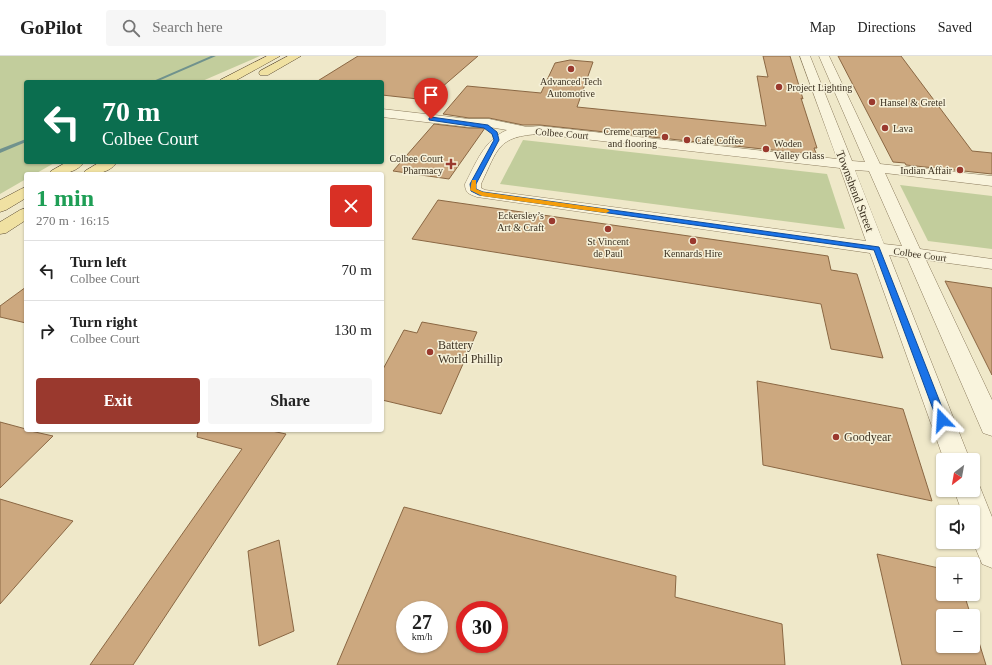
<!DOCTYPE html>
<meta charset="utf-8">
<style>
body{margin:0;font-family:"Times New Roman",serif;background:#f6f6f6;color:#222;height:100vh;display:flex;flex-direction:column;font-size:15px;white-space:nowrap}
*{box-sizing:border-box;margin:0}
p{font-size:13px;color:#767676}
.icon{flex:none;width:22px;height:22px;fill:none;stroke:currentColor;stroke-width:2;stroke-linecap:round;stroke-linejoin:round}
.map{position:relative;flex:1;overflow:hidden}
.side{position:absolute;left:24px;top:116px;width:360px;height:260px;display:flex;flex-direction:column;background:#fff;border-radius:4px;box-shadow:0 1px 3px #0004}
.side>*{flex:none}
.top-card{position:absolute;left:24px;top:24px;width:360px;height:84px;border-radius:4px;box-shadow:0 1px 3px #0004;background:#0b6e4f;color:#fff;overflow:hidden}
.needle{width:26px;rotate:211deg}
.controls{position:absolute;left:936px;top:397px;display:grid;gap:8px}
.controls a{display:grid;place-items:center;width:44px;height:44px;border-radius:4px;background:#fff;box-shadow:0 1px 3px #0004;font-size:20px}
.speed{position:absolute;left:396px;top:545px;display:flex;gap:8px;font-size:20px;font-weight:700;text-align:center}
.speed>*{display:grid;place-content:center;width:52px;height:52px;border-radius:50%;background:#fff;box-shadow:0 1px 3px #0004;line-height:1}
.speed small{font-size:10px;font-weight:400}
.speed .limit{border:6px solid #d22;background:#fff;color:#111}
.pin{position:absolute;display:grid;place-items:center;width:34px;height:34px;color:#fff;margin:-41px -17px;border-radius:50% 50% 50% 0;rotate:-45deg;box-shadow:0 0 4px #0007}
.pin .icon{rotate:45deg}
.me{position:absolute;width:44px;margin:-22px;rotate:340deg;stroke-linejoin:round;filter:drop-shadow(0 0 3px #0008)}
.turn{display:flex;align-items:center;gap:14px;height:84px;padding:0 12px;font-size:18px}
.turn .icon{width:52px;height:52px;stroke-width:2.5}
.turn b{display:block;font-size:28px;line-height:34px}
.round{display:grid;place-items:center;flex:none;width:42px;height:42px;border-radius:4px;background:#f6f6f6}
.head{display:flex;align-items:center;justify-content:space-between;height:68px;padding:0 12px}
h1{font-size:24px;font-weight:700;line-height:30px;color:#1e9e55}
.button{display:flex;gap:8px;margin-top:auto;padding:8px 12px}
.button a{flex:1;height:46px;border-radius:4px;background:#9a392e;color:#fff;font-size:16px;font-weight:700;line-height:46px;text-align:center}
.button a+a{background:#f6f6f6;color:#222}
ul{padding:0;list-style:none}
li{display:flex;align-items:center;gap:12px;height:60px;padding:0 12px;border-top:1px solid #e0e0e0}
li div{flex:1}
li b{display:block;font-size:15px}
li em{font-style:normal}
header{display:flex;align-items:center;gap:24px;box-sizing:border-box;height:56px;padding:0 20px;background:#fff;border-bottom:1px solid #e0e0e0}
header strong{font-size:19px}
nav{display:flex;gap:22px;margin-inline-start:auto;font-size:14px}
.search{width:280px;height:36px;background:#f6f6f6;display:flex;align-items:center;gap:10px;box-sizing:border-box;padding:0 14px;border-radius:4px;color:#767676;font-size:15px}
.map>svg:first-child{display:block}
.green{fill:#c2cd9c}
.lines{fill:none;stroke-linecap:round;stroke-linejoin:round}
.stream{fill:#70928d;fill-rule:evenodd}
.building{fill:#cca87f;stroke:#8a6743;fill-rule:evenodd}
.street-casing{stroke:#8b7b5d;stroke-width:1}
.primary-casing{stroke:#594831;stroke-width:1}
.street{fill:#f9f4dd;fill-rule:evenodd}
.primary{fill:#f0e1a2;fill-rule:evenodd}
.route{fill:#1a73e8;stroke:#114b97}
.slow{fill:#f59e0b}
.poi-dot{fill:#9a392e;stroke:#f6f1d9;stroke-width:1.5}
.labels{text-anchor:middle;stroke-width:3;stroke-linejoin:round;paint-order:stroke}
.far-poi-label{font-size:10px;fill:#3c3121;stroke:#f6f1d9;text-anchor:start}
.far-street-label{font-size:10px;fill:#3c3121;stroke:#f6f1d9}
.street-label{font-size:12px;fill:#3c3121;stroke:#f6f1d9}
.poi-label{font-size:12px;fill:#3c3121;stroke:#f6f1d9;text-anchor:start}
</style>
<header>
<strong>GoPilot</strong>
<div class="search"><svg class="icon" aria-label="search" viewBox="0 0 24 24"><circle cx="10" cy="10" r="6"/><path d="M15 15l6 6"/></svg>Search here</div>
<nav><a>Map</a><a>Directions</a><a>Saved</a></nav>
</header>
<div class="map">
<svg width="992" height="609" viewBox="0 0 992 609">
<rect width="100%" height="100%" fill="#efe8c9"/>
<!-- green -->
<g class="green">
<polygon points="0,0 260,0 200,26 26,26 26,106 56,106 35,118 26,118 26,123 0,138"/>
<polygon points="523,84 827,118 845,173 500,128"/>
<polygon points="900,129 992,140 992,193 928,185"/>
</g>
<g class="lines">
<!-- stream -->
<g class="stream">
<polygon points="211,0 216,0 156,26 151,26"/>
<polygon points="26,83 26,86 0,97 0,93"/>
</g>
</g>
<!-- building -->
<g class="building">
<polygon points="358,0 478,0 427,44 382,39 382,26 316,26"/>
<polygon points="763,0 790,0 803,43 801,42 817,92 814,92 816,97 808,96 809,98 540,69 523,69 489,62 469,62 443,58 467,30 541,37 555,7 570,4 593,6 577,51 766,70 757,20 768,21"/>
<polygon points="838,0 901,0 972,95 992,97 992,118 906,109 905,107 893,106"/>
<polygon points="434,68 469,72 485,72 449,123 393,115"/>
<polygon points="438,144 828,200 831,214 857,218 883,302 831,293 821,248 412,183"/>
<polygon points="945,225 992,232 992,319"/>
<polygon points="26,231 26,267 0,261 0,250"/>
<polygon points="422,266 477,276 441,358 382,344 382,315 404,274 417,277"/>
<polygon points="757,325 903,353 932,445 763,409"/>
<polygon points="0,366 26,373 26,374 53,380 0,432"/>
<polygon points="198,374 267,374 286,378 133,609 90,609 242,393 197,381"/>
<polygon points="0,443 73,465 0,548"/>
<path d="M 404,451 L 676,520 L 675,541 L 782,568 L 785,609 L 337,609 ZM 405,554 L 439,554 L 439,588 L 405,588 ZM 465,554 L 499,554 L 499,588 L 465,588 Z"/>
<polygon points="279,484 294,575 259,590 248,495"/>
<polygon points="877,498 943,513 943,538 964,538 971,560 943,560 943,590 973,590 973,567 986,609 902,609"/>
</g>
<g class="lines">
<!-- street casing -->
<g class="street-casing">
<g id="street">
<path d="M 800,0 L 810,0 L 852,105 L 865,106 L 819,0 L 829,0 L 880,108 L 992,120 L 992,130 L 885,117 L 920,193 L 992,203 L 992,213 L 926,204 L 992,344 L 992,380 L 983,377 L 980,370 L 907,202 L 889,199 L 970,404 L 944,404 L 870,197 L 477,141 C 469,138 465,137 465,128 C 476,107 484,84 507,74 L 489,71 L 469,71 L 382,61 L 382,53 L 469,63 L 489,63 L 527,71 L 540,70 L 837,103 ZM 540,78 L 840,112 L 866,185 L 485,134 L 481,132 L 481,128 C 498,93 497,80 540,78 ZM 855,114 L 869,115 L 902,190 L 884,188 Z"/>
<polygon points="973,424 978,426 992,461 992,512 982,508 973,486 973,456 962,456 954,434 973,434"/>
</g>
</g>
<!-- primary casing -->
<g class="primary-casing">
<g id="primary">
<polygon points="267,0 280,0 233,26 218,26 220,24"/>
<polygon points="288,0 301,0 268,19 260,19 259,17 260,15"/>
<path d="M 67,106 L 84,106 C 76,118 61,118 49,118 L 51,115 Z"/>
<path d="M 100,106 L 117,106 C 109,118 95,118 83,118 L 85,115 Z"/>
<polygon points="26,131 26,142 6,154 0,156 0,144 21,133"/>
<polygon points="26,152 26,164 6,177 0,178 0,166 20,154"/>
</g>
</g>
<!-- street -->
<use href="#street" class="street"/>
<!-- primary -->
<use href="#primary" class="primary"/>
</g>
<!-- route -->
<polygon class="route" points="431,61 488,69 497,76 499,84 476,128 476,133 483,136 879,191 947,364 945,367 938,367 937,364 874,194 479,139 471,135 470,128 494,84 492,78 484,72 429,64 429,62"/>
<!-- slow -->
<polygon class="slow" points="472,124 476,124 476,133 483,136 606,153 610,155 606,157 482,140 470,134"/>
<!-- markers -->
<g class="poi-dot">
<circle cx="571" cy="13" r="4"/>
<circle cx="779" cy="31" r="4"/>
<circle cx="872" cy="46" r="4"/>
<circle cx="885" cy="72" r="4"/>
<circle cx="665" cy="81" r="4"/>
<circle cx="687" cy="84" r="4"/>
<circle cx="766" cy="93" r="4"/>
<path d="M449 102h4v4h4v4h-4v4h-4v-4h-4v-4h4z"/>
<circle cx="960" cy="114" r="4"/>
<circle cx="552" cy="165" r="4"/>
<circle cx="608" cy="173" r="4"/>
<circle cx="693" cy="185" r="4"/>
<circle cx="430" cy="296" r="4"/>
<circle cx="836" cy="381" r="4"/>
</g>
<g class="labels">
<!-- far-poi labels -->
<g class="far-poi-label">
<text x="571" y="29" text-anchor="middle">Advanced Tech<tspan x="571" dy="12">Automotive</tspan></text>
<text x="787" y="35">Project Lighting</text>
<text x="880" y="50">Hansel &amp; Gretel</text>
<text x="893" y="76">Lava</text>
<text x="657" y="79" text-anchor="end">Creme carpet<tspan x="657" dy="12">and flooring</tspan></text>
<text x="695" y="88">Cafe Coffee</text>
<text x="774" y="91">Woden<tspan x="774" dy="12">Valley Glass</tspan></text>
<text x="443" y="106" text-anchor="end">Colbee Court<tspan x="443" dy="12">Pharmacy</tspan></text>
<text x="952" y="118" text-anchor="end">Indian Affair</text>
<text x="544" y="163" text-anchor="end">Eckersley’s<tspan x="544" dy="12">Art &amp; Craft</tspan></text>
<text x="608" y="189" text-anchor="middle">St Vincent<tspan x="608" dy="12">de Paul</tspan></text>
<text x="693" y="201" text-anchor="middle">Kennards Hire</text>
</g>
<!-- far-street labels -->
<g class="far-street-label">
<text transform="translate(562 77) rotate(5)" y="4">Colbee Court</text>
<text transform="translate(920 198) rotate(8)" y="4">Colbee Court</text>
</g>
<!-- street labels -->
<g class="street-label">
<text transform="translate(855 135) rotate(69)" y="4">Townshend Street</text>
</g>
<!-- poi labels -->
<g class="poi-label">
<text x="438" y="293">Battery<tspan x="438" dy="14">World Phillip</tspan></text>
<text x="844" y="385">Goodyear</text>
</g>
</g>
</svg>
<div class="controls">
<a><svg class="needle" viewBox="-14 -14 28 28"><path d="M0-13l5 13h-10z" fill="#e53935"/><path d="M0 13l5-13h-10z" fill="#767676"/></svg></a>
<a><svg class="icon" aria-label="sound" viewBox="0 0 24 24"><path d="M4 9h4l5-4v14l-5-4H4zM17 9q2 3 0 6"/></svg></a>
<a>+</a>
<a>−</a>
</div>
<div class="speed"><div>27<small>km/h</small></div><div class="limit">30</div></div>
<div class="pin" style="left:431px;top:63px;background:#d93025"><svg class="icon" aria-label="arrive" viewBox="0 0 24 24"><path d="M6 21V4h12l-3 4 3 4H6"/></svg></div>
<svg class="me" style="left:942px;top:364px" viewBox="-20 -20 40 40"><path d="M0-17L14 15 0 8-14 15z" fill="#1a73e8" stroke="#fff" stroke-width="4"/></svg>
<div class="top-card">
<div class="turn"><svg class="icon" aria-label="left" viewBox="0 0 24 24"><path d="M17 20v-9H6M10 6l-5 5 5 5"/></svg><div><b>70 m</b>Colbee Court</div></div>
</div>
<section class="side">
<div class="head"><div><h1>1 min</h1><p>270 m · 16:15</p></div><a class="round" style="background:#d93025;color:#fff"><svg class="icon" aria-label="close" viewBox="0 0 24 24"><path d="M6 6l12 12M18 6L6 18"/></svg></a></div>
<ul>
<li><svg class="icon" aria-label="left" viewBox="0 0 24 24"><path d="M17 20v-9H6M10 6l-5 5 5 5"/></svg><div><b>Turn left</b><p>Colbee Court</p></div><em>70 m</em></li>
<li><svg class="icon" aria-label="right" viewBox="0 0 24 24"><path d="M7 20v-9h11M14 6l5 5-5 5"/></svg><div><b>Turn right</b><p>Colbee Court</p></div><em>130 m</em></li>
</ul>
<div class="button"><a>Exit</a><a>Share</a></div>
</section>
</div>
